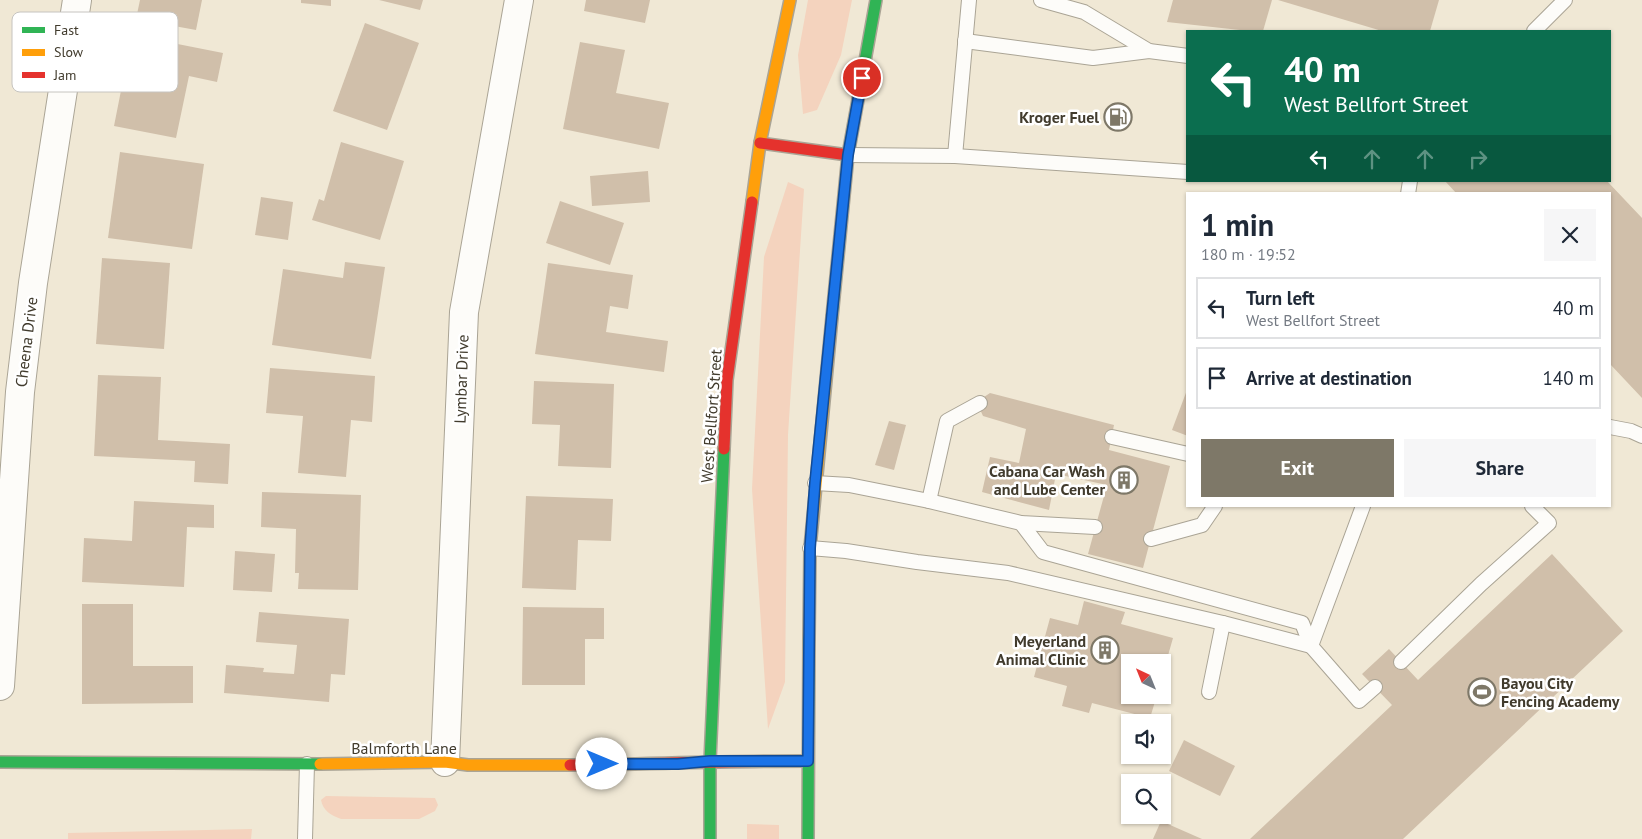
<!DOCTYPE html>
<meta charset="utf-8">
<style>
body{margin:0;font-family:"PT Sans",sans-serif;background:#f6f6f7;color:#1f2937;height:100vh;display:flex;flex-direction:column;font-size:19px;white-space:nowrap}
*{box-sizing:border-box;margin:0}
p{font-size:16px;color:#747a83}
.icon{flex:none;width:28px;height:28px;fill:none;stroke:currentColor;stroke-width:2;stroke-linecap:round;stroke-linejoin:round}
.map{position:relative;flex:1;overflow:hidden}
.details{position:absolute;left:1186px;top:192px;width:425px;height:315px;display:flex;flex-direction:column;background:#fff;border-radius:0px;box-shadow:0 1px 4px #0004}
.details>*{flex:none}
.hud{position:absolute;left:1186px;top:30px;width:425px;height:152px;border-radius:0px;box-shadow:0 1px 4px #0004;background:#0b6e4f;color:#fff;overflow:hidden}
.needle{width:32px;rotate:317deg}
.buttons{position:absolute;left:1121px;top:654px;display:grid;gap:10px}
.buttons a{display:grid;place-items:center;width:50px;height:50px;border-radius:0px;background:#fff;box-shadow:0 1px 4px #0004;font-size:25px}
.pin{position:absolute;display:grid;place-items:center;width:42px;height:42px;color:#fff;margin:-21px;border:2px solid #fff;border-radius:50%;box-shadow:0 1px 5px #0007}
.me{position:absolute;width:55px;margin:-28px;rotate:90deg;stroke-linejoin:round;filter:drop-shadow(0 0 4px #0008)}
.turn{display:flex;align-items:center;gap:18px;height:105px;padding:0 15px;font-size:22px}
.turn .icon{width:65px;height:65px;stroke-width:2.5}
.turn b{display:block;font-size:35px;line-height:42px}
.lanes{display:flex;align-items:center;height:48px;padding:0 15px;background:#0003;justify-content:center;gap:25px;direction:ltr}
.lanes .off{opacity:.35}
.round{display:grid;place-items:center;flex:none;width:52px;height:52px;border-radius:0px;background:#f6f6f7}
.overview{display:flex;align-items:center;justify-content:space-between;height:85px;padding:0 15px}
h1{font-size:30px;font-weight:700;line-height:38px}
.action{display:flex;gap:10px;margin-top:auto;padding:10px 15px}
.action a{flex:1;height:58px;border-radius:0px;background:#7e7868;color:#fff;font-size:20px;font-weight:700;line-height:58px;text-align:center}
.action a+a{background:#f6f6f7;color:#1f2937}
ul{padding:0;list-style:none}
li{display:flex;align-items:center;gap:15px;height:62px;margin:0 10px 8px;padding:0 5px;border:2px solid #e0e1e3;border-radius:0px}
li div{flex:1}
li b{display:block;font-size:19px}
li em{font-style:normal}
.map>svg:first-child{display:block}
.green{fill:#f4d3be}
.building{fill:#d0bfaa}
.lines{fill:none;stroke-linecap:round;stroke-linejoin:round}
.lane-casing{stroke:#aaa495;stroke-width:16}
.street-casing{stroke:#aaa495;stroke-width:30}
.fast-casing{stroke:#aaa495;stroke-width:14}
.slow-casing{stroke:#aaa495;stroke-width:14}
.jam-casing{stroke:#aaa495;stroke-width:14}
.lane{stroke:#fdfcf9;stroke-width:14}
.street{stroke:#fdfcf9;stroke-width:28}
.fast{stroke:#30b455;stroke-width:11}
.slow{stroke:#ff9f0a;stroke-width:11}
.jam{stroke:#e5322d;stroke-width:11}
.route-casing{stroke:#114b97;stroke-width:12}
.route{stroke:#1a73e8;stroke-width:9}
.labels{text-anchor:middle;stroke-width:5;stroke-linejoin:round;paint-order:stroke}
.poi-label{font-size:16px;font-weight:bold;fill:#413b2d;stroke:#fff;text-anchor:end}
.street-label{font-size:16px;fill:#413b2d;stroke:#fff}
.key{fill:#fff;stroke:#c6c4c0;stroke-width:1}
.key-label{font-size:14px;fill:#413b2d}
</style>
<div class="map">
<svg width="1642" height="839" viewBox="0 0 1642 839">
<rect width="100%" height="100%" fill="#f0e8d5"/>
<!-- green -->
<g class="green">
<polygon points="808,0 852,0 841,55 817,110 803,114 798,55"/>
<polygon points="788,182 804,189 788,435 785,682 768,729 752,489 764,257"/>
<path d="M 326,796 L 435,798 L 438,805 L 435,811 L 419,819 L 341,819 C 331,815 323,811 321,800 Z"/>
<polygon points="747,824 779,825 779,839 747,839"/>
<polygon points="252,829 251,839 68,839 68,833"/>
</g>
<!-- building -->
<g class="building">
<polygon points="140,0 202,0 196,30 136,19"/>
<polygon points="301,0 331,0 331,6 301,3"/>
<polygon points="379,0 423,0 420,10"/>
<polygon points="586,0 650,0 645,23 584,11"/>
<polygon points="1173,0 1272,0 1263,31 1249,31 1167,22"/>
<polygon points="1278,0 1439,0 1430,31 1382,31"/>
<polygon points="365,23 419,43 387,130 333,111"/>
<polygon points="132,35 223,53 217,82 189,76 176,138 114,126"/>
<polygon points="580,42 625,50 616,93 669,103 659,149 563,129"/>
<polygon points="341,142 404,161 380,240 312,220 319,199 324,201"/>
<polygon points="120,152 204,164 192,249 108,238"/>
<polygon points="648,171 650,202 592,206 590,176"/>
<polygon points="1445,181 1607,181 1642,218 1642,398 1610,364 1610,194 1457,194"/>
<polygon points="261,197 293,202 288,240 255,235"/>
<polygon points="560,201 624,223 610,265 546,243"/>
<polygon points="102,258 170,263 164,349 96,344"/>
<polygon points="345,262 385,267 371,359 272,345 283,269 343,278"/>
<polygon points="548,263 633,275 628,309 610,306 606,332 668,341 664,372 535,354"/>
<polygon points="270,368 375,376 372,422 351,420 346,477 298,473 303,416 266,413"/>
<polygon points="98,375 161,377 158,440 230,444 228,484 194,482 195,461 94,456"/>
<polygon points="534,381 614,384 611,468 558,466 560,425 532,424"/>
<polygon points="1187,390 1188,390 1188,436 1172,430"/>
<polygon points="990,393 1114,425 1109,450 1170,466 1143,568 1088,554 1107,485 1056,474 1049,510 982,492 990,457 1019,463 1026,429 983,416 979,407 981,399"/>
<polygon points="889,421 906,425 894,470 875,465"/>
<polygon points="262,492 361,495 358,590 298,589 299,573 295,573 296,529 261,527"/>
<polygon points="526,496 613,499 611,541 578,540 576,590 522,588"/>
<polygon points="134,501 214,505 214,528 187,527 184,587 82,582 84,538 132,541"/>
<polygon points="235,551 275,554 272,592 233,590"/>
<polygon points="1552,554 1623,631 1403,839 1250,839 1392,705 1362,674 1389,649 1418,680"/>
<polygon points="1084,601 1125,612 1121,624 1173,638 1163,673 1162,662 1130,662 1130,695 1157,695 1150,718 1092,703 1089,713 1062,706 1067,686 1034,677 1050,618 1078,625"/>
<polygon points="82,604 133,604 133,666 193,666 193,703 82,704"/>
<polygon points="523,607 604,608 604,639 585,639 585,685 522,685"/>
<polygon points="259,612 349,619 345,675 331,674 329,702 224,693 226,665 264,668 263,672 294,674 297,645 256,642"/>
<polygon points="1184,740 1235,766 1220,796 1169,771"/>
<polygon points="1161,821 1202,839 1153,839"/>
</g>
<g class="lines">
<!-- lane casing -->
<g class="lane-casing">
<g id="lane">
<polyline points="1041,0 1084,12 1149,51 1188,56"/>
<polyline points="1534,31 1565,0"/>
<polyline points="965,41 1093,58 1149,51"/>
<polyline points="848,155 955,156 1188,172"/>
<polyline points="955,156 969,0"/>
<polyline points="1408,194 1410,181"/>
<polyline points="1610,427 1631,431 1642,436"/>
<polyline points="1112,437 1188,454"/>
<polyline points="815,483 849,485 929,501 1021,523 1095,527"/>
<polyline points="929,501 947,421 980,403"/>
<polyline points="1363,506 1311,646 1359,701 1375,687"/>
<polyline points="1021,523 1043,552 1302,623 1311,646"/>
<polyline points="1151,539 1202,525 1215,506"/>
<polyline points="810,548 846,551 917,562 1008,573 1223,623 1311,646"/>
<polyline points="1401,662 1481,584 1549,523 1532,506"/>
<polyline points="1209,692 1223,623"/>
<polyline points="305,839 307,764"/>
</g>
</g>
<!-- street casing -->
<g class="street-casing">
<g id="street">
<polyline points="0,686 20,392 33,283 77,0"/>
<polyline points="445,762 464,312 519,0"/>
</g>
</g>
<!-- fast casing -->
<g class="fast-casing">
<g id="fast">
<polyline points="832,317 848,155 876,0"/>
<polyline points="0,762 320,764"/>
<polyline points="710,839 710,761 724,449"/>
<polyline points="808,839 809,637"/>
</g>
</g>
<!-- slow casing -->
<g class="slow-casing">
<g id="slow">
<polyline points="752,202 760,143 790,0"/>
<polyline points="809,637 810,548 832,317"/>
<polyline points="320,764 445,762 468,765 570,765"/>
</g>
</g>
<!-- jam casing -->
<g class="jam-casing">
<g id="jam">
<polyline points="760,143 848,155"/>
<polyline points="724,449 727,380 752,202"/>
<path d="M 570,765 C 649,764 729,761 808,761"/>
</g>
</g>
<!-- lane -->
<use href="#lane" class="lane"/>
<!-- street -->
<use href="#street" class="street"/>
<!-- fast -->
<use href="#fast" class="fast"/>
<!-- slow -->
<use href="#slow" class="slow"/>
<!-- jam -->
<use href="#jam" class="jam"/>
</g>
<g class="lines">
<!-- route casing -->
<g class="route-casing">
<polyline id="route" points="602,764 678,764 710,761 808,761 810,548 815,483 848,155 862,78"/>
</g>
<!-- route -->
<use href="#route" class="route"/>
</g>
<!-- icons -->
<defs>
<g id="fuel-ring" transform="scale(1.4375)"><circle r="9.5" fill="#fff" stroke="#7e7868" stroke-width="1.5"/><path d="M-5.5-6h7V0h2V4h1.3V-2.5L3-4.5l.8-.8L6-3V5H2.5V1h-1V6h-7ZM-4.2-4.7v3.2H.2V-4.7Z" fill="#7e7868"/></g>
<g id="building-ring" transform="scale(1.4375)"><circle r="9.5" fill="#fff" stroke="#7e7868" stroke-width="1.5"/><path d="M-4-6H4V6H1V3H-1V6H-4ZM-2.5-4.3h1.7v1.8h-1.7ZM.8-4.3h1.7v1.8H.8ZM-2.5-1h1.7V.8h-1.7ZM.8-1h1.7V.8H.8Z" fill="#7e7868"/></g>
<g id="stadium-ring" transform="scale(1.4375)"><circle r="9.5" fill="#fff" stroke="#7e7868" stroke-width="1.5"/><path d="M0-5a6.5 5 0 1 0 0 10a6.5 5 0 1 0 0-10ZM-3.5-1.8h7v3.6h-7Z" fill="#7e7868"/></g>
</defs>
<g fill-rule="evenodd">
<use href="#fuel-ring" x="1118" y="117"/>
<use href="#building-ring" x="1124" y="480"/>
<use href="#building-ring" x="1105" y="650"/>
<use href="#stadium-ring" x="1482" y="692"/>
</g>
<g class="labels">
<!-- poi labels -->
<g class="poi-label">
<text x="1099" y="123">Kroger Fuel</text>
<text x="1105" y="477">Cabana Car Wash<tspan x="1105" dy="18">and Lube Center</tspan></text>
<text x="1086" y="647">Meyerland<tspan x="1086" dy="18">Animal Clinic</tspan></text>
<text x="1501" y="689" text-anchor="start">Bayou City<tspan x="1501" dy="18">Fencing Academy</tspan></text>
</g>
<!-- street labels -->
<g class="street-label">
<text transform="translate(26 342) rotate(-83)" y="6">Cheena Drive</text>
<text transform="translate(461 379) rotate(-88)" y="6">Lymbar Drive</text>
<text transform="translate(711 416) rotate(-86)" y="6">West Bellfort Street</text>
<text x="404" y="754">Balmforth Lane</text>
</g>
</g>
<!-- legend -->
<rect x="12" y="12" width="166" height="80" rx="8" class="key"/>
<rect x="22" y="27" width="23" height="6" fill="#30b455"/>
<rect x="22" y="49" width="23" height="7" fill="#ff9f0a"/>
<rect x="22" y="72" width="23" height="6" fill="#e5322d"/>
<g class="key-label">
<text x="54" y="35">Fast</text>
<text x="54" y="57">Slow</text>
<text x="54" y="80">Jam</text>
</g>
</svg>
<div class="buttons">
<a><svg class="needle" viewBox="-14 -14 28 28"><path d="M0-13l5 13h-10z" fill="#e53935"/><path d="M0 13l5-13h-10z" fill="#747a83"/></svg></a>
<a><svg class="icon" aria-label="sound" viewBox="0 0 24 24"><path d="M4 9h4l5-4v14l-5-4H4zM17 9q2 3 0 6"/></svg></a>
<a><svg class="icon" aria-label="search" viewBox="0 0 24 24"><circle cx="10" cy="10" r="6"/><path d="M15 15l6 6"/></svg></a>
</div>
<div class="pin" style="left:862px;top:78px;background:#d93025"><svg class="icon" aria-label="arrive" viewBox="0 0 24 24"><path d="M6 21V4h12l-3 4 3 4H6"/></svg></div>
<svg class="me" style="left:602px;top:764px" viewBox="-20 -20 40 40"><circle r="19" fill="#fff"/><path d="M0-13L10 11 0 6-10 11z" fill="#1a73e8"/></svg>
<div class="hud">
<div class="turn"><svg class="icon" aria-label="left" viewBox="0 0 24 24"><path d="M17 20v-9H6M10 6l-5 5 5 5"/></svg><div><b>40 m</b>West Bellfort Street</div></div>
<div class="lanes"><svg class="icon" aria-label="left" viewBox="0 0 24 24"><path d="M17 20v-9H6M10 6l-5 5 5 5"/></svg><svg class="icon off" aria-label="ahead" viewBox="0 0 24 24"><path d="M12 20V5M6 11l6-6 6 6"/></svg><svg class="icon off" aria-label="ahead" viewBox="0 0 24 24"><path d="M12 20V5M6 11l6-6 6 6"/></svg><svg class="icon off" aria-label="right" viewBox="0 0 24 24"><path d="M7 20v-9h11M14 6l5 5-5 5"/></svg></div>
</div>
<section class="details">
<div class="overview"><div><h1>1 min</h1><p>180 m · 19:52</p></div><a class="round"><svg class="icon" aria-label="close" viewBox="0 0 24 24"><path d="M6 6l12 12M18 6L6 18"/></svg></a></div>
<ul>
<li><svg class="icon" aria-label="left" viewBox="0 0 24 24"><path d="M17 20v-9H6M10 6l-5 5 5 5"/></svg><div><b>Turn left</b><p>West Bellfort Street</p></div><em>40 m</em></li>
<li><svg class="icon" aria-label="arrive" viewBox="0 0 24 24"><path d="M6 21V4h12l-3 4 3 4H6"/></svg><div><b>Arrive at destination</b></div><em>140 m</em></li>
</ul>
<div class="action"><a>Exit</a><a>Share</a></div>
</section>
</div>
